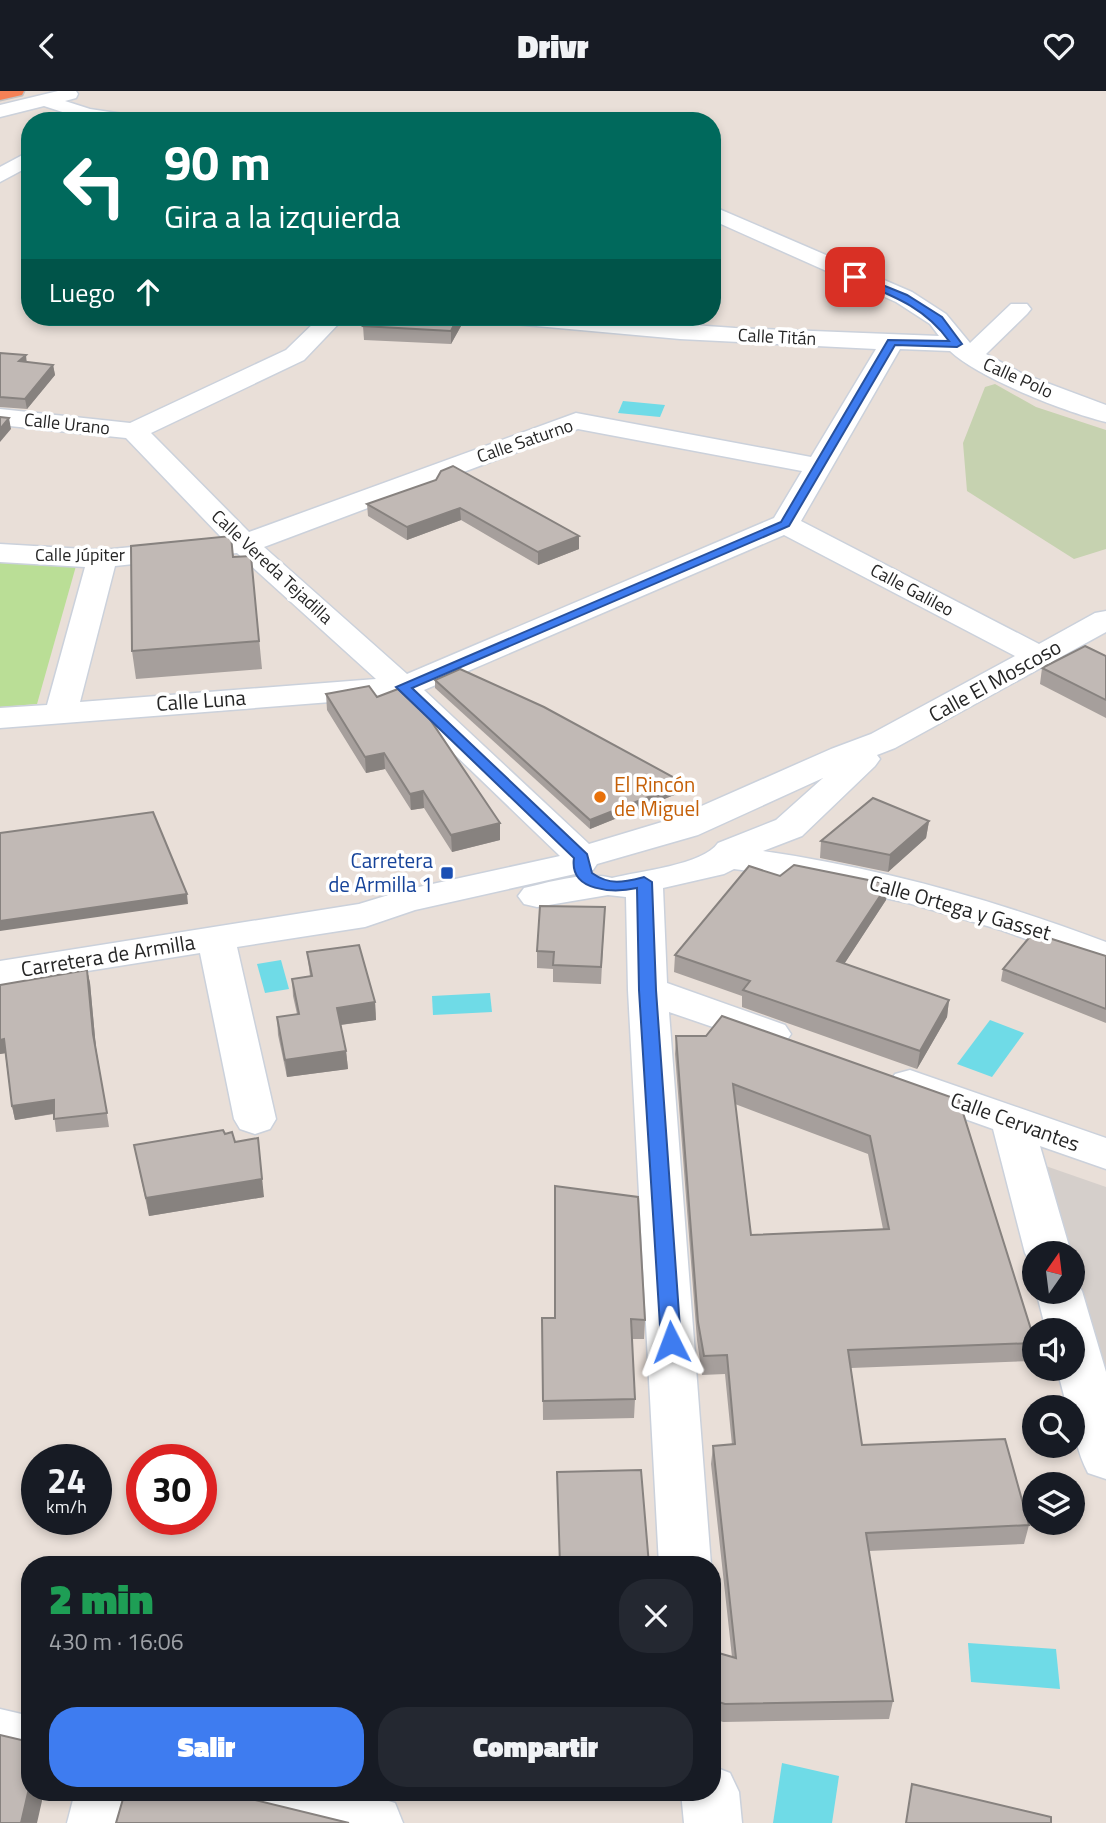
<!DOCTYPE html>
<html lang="es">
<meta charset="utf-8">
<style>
body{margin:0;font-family:"Titillium Web",sans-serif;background:#242831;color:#f1f3f6;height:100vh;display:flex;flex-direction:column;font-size:26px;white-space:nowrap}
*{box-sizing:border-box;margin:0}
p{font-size:23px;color:#9ea1a6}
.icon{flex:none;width:38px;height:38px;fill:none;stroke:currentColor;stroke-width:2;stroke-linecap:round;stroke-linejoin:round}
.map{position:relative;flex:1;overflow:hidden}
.drawer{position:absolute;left:21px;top:1465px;width:700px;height:245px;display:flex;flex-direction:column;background:#171b24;border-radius:28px;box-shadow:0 4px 10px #0003}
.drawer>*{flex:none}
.banner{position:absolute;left:21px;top:21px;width:700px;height:214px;border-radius:28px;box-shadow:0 4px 10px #0003;background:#00695c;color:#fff;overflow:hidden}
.needle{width:46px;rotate:14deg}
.fabs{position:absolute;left:1022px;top:1150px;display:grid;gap:14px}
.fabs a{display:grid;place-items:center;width:63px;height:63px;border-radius:50%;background:#171b24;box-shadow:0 4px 10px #0003;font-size:35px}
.speed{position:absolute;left:21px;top:1353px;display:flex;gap:14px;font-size:35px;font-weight:700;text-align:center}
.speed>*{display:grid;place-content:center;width:91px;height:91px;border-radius:50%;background:#171b24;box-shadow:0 4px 10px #0003;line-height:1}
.speed small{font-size:18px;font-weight:400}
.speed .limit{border:10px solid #d22;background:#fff;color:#111}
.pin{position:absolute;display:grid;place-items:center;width:60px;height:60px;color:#fff;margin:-30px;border-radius:14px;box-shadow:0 4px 10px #0006}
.me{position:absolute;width:77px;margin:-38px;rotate:357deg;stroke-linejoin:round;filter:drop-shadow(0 0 5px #0008)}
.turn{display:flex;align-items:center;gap:24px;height:147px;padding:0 28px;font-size:32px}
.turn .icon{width:91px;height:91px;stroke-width:2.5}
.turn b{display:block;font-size:49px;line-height:60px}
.then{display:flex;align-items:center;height:66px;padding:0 28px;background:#0003;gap:14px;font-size:26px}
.round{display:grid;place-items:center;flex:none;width:74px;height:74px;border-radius:28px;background:#242831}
.head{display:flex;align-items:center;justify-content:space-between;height:119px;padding:0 28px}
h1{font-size:42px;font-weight:800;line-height:52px;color:#1e9e55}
.primary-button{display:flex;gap:14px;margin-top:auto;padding:14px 28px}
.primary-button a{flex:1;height:80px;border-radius:28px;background:#3e7cf0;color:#fff;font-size:28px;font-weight:800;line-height:80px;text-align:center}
.primary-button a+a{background:#242831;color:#f1f3f6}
header{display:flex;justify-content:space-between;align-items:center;height:91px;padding:0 28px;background:#171b24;font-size:32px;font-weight:800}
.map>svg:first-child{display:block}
.green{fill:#bade96}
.cemetery{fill:#c6d2b0}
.plaza{fill:#d5cfcb}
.water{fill:#6fdbe7}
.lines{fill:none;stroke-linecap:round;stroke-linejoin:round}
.minor-casing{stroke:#cbd1db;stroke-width:3}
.highway-casing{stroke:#c2c2c2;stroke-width:3}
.minor{fill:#fff;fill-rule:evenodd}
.highway{fill:#f58156;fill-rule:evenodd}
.wall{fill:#a69f9c;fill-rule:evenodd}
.shaded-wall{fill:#87827f}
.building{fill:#c1b9b5;stroke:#87827f;stroke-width:2;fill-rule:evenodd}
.route{fill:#3e7cf0;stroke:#28519c;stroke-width:2}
.food-dot{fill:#e8710a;stroke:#fff;stroke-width:2.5}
.transit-dot{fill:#1a4fb4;stroke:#fff;stroke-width:2.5}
.labels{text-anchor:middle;stroke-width:7;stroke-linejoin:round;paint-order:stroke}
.far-street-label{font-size:18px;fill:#262626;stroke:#fff}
.street-label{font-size:21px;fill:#262626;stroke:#fff}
.food-label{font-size:21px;fill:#c56008;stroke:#fff;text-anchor:start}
.transit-label{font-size:21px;fill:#164399;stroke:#fff;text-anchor:end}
</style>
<header><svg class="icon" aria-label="back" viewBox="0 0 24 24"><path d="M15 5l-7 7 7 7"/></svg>Drivr<svg class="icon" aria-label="heart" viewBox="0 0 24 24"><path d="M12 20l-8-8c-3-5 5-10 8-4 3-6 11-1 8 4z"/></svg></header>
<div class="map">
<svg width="1106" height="1732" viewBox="0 0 1106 1732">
<rect width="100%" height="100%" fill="#e9dfd8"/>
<!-- green -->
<polygon class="green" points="0,472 76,475 37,613 0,616"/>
<!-- cemetery -->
<polygon class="cemetery" points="995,293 1036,316 1106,339 1106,458 1074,468 967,400 963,352 985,296"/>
<!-- plaza -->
<polygon class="plaza" points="1040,1073 1106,1096 1106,1304 1102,1303 1073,1193 1073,1162 1065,1162"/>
<!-- water -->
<g class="water">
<polygon points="623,310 665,314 660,326 618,322"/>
<polygon points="281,869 289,898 265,902 257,873"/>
<polygon points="490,902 492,921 433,924 432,905"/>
<polygon points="990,929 1024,942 992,986 957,973"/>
<polygon points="968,1552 1056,1558 1060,1598 971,1591"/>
<polygon points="782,1672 839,1685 832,1732 773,1732"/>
</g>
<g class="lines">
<!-- minor casing -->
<g class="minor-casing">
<g id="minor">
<polygon points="58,0 76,0 78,3 76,7 65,10 90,18 143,26 145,30 87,29 44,15 0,26 0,14"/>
<polygon points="30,60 30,75 0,91 0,76"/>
<path d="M 712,115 L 912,201 L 946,223 L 970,252 L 1011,213 L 1027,213 L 1031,218 L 1027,223 L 986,263 L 1023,283 L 1106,314 L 1106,331 C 1066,321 980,288 950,260 L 900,258 L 801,430 L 1039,553 L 1095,522 L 1106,520 L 1106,541 L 895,657 L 877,664 L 880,668 L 875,675 L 802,745 L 763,760 C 880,777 995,809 1106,851 L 1106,877 L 1001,839 L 908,812 L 778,784 L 734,778 L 724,783 L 663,797 L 667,892 L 785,934 L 791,943 L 785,952 L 771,956 L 669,921 L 711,1474 L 659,1474 L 628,899 L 626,806 L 608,804 L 537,816 L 524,813 L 518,805 L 524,797 C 550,791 586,780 612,787 C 639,780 703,774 718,752 L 776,729 L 823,687 L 698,744 L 597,773 L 593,779 L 415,819 L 365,836 L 237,856 L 276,1028 L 270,1038 L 255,1043 L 240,1038 L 234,1028 L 200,862 L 0,894 L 0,870 L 359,813 L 405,799 L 560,765 L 395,606 L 0,637 L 0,617 L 47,614 L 85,476 L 0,471 L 0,453 L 102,459 L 222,447 L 126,347 L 0,334 L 0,318 L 130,332 L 286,259 L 320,226 L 345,226 L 304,269 L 151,342 L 249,441 L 576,322 L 811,366 L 876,258 L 680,248 L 514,233 L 506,231 L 502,226 L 578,226 L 735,237 L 939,245 L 930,233 L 896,211 L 712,129 ZM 578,338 L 802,380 L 774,427 L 407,583 L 264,456 ZM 784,444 L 1015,565 L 871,643 L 831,658 L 672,728 L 589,753 L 424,599 ZM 237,462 L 376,588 L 80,611 L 115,475 Z"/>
<polygon points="910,979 1106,1047 1106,1078 1040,1055 1071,1162 1034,1162 1034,1175 1032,1174 1025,1162 993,1038 895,1003 889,993 895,983"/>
<path d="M 1073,1187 L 1082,1200 L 1106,1281 L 1106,1388 L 1088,1382 C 1077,1361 1073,1340 1073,1316 L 1067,1316 L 1057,1278 L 1073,1278 L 1073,1239 L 1046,1239 L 1036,1200 L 1073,1200 Z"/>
<polygon points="0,1618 30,1625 30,1677 0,1670"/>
<polygon points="712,1675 730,1682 739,1701 742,1732 684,1732 681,1701 712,1701"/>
<polygon points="75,1701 133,1701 125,1732 67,1732"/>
<polygon points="216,1701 360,1701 395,1712 403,1732 261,1732 225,1720"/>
</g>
</g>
<!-- highway casing -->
<g class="highway-casing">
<polygon id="highway" points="0,0 24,0 22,4 0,9"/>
</g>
<!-- minor -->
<use href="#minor" class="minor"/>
<!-- highway -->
<use href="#highway" class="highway"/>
</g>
<!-- wall -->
<g class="wall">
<polygon points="369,226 466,226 451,253 364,249 363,235"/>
<polygon points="0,262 27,271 53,274 55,284 27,318 0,316"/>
<polygon points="436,389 579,458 538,474 461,429 407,449 368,425 367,413"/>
<polygon points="231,445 233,466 251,465 262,578 136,588 132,560"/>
<polygon points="1106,565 1106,627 1040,593 1042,577"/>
<polygon points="435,589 684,692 684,700 590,738 435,597"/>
<polygon points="326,603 377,606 500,749 452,761 424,717 411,719 385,678 366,682 327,619"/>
<polygon points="929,730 926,747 888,781 820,767 821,750"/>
<polygon points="780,785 888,793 886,809 844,873 949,909 947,926 917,978 742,916 742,905 674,881 675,864"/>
<polygon points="604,834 601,893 553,891 553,878 537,877 537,860"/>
<polygon points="307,861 375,911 376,929 341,934 346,960 348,978 287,986 278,944 277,926 297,923 293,905 292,888 310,885"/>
<polygon points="1106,865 1106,932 1001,890 1003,878"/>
<polygon points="87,879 90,892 96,957 109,1036 56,1041 54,1023 15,1029 12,1015 5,962 0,963 0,894"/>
<path d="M 676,945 L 959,1009 L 1034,1248 L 1034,1258 L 1032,1270 L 851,1277 L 862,1354 L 1029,1434 L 1024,1453 L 869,1460 L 893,1610 L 889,1628 L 723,1631 L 712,1627 L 712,1560 L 732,1566 L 711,1373 L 713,1355 L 732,1354 L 725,1283 L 702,1284 L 697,1249 L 675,963 ZM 735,1013 L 868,1063 L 883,1138 L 751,1144 Z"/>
<polygon points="225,1043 235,1051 264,1106 149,1125 134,1054"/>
<polygon points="542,1227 645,1229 644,1248 632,1248 635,1308 634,1327 543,1329"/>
</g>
<!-- shaded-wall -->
<g class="shaded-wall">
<polygon points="458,226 466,226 451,253 451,240"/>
<polygon points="26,264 27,274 19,270"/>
<polygon points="53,274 55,284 27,318 25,308"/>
<polygon points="9,327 11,338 0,351 0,338"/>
<polygon points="460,417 461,429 407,449 407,436"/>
<polygon points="579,445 579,458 538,474 538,461"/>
<polygon points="384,662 385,678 366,682 365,666"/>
<polygon points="684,692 684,700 590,738 590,729"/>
<polygon points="423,700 424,717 411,719 410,703"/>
<polygon points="929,730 926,747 888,781 890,764"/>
<polygon points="500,732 500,749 452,761 451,744"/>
<polygon points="888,793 886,809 835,887 837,870"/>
<polygon points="187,803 188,813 0,840 0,830"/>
<polygon points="87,879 90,892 96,957 109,1036 93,943"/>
<polygon points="949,909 947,926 917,978 920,960"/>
<polygon points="375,911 376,929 339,934 337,917"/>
<polygon points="4,948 7,962 0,963 0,949"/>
<polygon points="346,960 348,978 287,986 285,969"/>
<polygon points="54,1009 57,1022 15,1029 12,1015"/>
<polygon points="258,1047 264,1106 149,1125 146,1107"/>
<polygon points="30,1693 30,1701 44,1701 37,1732 21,1732"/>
</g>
<!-- building -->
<g class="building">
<polygon points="369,226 458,226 451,240 363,235"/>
<polygon points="0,262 26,264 19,270 53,274 25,308 0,306"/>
<polygon points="0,326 9,327 0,338"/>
<polygon points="453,375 579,445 538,461 460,417 407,436 367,413 436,389 441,380"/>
<polygon points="231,445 233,466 251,465 259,550 132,560 131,455"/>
<polygon points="1085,555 1106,565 1106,609 1042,577"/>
<polygon points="460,578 544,616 684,692 590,729 435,589"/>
<polygon points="369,595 377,606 398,598 429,627 500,732 451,744 423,700 410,703 384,662 365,666 326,603"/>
<polygon points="873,707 929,730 890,764 821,750"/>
<polygon points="153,721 187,803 0,830 0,742"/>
<polygon points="794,774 888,793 837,870 949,909 920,960 743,899 750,890 675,864 749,775 780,785"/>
<polygon points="540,815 605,816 601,876 553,874 554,861 537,860"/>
<polygon points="1033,842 1106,865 1106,918 1003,878"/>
<polygon points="359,854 375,911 337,917 346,960 285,969 277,926 299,923 292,888 312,885 307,861"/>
<polygon points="87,879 93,943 107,1022 54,1028 54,1009 12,1015 4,948 0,949 0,894"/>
<path d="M 722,925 L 959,1009 L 1034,1248 L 1034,1252 L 848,1259 L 862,1354 L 1005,1348 L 1029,1434 L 866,1442 L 893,1610 L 725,1613 L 712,1609 L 712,1560 L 736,1567 L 713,1355 L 735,1353 L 727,1264 L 704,1265 L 698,1231 L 676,945 L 706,945 ZM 733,993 L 870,1045 L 889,1138 L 751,1144 Z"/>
<polygon points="223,1039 225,1043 232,1041 235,1051 258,1047 262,1088 146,1107 134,1054"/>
<polygon points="555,1095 638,1106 645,1229 631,1228 635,1308 543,1310 542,1227 555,1227"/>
<polygon points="641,1379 649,1474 560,1474 557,1381"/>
<polygon points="0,1644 30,1651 30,1693 21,1732 0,1732"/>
<polygon points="912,1693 1051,1726 1051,1732 906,1732"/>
<polygon points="125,1701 222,1701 349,1732 116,1732"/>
</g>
<!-- route -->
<path class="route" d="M 852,184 L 858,184 L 907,204 L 942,226 L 962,253 L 957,256 L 895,254 L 789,435 L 412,597 L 587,763 L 592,782 C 610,795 624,791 644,786 L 652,791 L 656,899 L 681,1251 L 678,1257 L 671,1259 L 664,1257 L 661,1251 L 639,899 L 637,797 C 614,802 569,801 574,767 L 396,596 L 781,431 L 888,249 L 949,250 C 924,215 890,204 852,188 Z"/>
<!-- markers -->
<circle class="food-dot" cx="600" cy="706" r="7"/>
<rect class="transit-dot" x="440" y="775" width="14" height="14" rx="3.5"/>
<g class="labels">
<!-- far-street labels -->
<g class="far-street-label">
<text transform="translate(777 246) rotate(3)" y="6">Calle Titán</text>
<text transform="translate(1018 287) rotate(24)" y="6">Calle Polo</text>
<text transform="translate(67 333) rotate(6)" y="6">Calle Urano</text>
<text transform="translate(525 350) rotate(-19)" y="6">Calle Saturno</text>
<text x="80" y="470">Calle Júpiter</text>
<text transform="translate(272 476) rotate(43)" y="6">Calle Vereda Tejadilla</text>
<text transform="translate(912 499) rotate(28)" y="6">Calle Galileo</text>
</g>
<!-- street labels -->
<g class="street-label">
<text transform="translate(995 590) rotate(-29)" y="7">Calle El Moscoso</text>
<text transform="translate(201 610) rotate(-4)" y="7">Calle Luna</text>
<text transform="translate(960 817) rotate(16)" y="7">Calle Ortega y Gasset</text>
<text transform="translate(108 865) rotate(-9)" y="7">Carretera de Armilla</text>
<text transform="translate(1015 1031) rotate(20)" y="7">Calle Cervantes</text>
</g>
<!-- food labels -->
<g class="food-label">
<text x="614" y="701">El Rincón<tspan x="614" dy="24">de Miguel</tspan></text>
</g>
<!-- transit labels -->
<g class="transit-label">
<text x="433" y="777">Carretera<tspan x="433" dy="24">de Armilla 1</tspan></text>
</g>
</g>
</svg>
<div class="fabs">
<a><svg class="needle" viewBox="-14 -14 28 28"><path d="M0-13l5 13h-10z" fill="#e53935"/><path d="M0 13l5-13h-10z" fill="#9ea1a6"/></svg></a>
<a><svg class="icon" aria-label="sound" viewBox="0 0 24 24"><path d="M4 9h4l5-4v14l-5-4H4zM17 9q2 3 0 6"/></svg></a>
<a><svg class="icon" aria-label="search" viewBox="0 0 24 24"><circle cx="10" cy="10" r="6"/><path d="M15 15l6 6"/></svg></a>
<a><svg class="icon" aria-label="layers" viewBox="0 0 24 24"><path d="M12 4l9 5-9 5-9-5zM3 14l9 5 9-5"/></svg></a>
</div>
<div class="speed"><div>24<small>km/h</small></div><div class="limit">30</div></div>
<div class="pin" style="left:855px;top:186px;background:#d93025"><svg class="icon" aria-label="arrive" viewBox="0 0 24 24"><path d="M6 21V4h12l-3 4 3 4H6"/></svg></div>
<svg class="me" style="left:671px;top:1251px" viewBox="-20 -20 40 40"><path d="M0-17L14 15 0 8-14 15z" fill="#3e7cf0" stroke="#fff" stroke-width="4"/></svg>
<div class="banner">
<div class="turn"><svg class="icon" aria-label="left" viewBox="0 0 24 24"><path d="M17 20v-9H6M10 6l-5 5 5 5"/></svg><div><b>90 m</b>Gira a la izquierda</div></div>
<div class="then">Luego<svg class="icon" aria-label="ahead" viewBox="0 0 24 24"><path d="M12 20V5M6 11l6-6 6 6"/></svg></div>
</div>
<section class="drawer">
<div class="head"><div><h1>2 min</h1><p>430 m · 16:06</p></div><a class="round"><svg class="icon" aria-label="close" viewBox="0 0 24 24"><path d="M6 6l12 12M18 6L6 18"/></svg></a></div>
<div class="primary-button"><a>Salir</a><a>Compartir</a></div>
</section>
</div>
